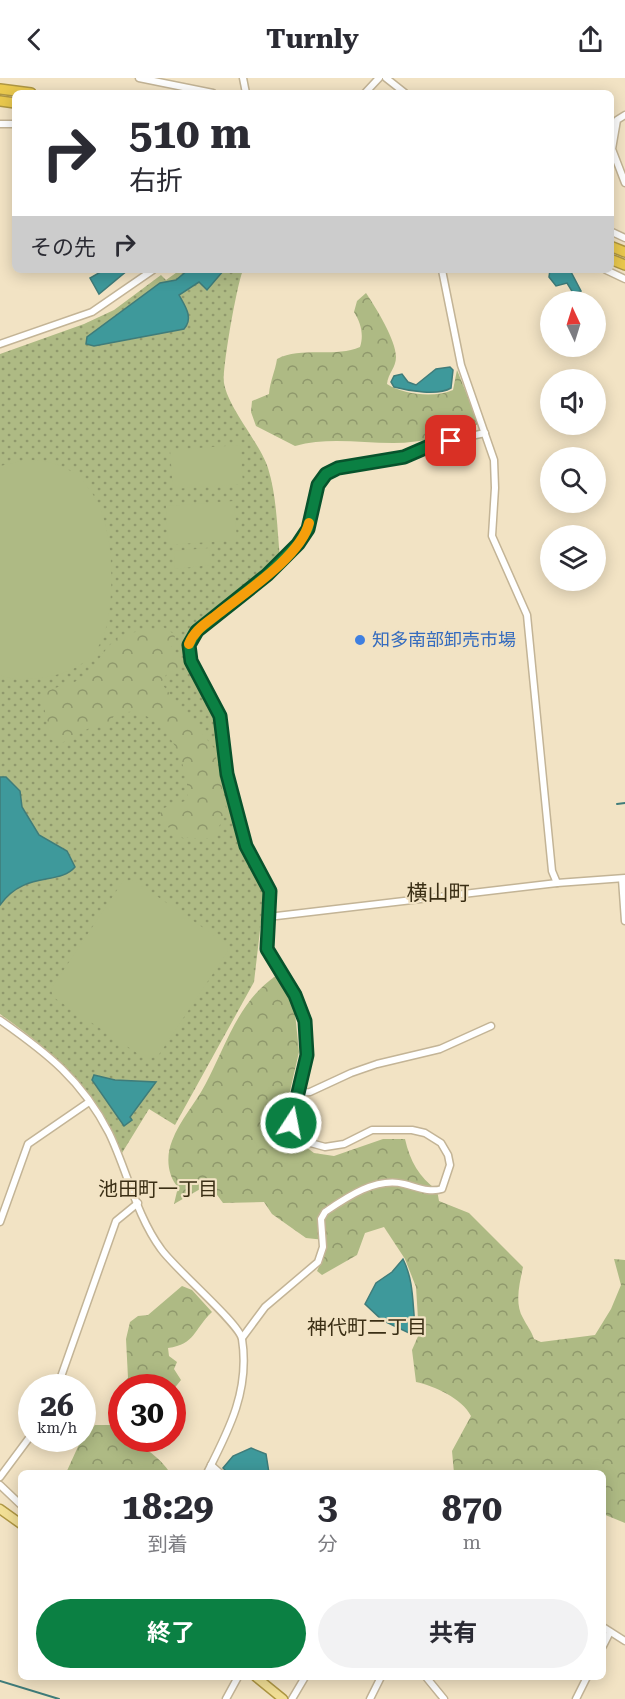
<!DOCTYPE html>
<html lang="ja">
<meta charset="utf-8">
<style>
body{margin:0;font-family:"Roboto Serif","Noto Sans JP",serif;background:#f2f2f3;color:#2b2b33;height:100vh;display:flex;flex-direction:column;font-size:22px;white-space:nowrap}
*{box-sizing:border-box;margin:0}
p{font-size:20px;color:#7c7c81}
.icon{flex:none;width:33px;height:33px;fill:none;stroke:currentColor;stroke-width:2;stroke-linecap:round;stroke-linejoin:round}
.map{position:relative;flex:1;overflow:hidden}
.details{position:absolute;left:18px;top:1392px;width:588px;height:210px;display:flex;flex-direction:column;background:#fff;border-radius:9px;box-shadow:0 3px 15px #0003}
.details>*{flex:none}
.banner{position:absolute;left:12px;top:12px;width:602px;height:183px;border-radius:9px;box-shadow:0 3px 15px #0003;background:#fff;color:#2b2b33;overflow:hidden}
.needle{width:39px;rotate:356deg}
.fabs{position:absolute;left:540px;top:213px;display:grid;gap:12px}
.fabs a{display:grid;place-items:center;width:66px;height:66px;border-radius:50%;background:#fff;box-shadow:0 3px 15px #0003;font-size:30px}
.speed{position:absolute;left:18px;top:1296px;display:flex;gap:12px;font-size:30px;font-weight:700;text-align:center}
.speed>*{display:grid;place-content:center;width:78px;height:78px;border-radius:50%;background:#fff;box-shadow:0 3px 15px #0003;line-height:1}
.speed small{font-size:15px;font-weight:400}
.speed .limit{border:9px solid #d22;background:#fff;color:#111}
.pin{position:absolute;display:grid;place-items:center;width:51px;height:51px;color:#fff;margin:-26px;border-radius:12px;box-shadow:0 3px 9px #0006}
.me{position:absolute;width:66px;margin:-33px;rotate:11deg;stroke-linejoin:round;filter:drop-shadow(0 0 4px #0008)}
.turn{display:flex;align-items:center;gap:21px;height:126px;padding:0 18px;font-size:27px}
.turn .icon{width:78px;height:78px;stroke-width:2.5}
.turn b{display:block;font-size:42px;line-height:51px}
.then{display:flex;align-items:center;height:57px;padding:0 18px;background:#0003;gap:12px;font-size:22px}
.eta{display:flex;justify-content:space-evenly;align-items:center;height:102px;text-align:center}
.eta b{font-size:36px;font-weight:700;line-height:42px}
.button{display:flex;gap:12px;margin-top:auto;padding:12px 18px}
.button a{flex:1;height:69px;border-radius:36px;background:#0b8043;color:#fff;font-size:24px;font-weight:700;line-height:69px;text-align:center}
.button a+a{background:#f2f2f3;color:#2b2b33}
header{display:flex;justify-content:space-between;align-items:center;height:78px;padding:0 18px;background:#fff;font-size:27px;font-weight:700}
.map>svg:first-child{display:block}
.green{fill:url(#green-dots)}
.forest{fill:url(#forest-crowns)}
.pitch{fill:#aeba84}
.water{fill:#3e999b;stroke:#3f7c7a;stroke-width:1.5}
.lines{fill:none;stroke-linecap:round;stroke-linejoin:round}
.stream{stroke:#3f7c7a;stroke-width:2}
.minor-casing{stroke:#c3b496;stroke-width:9}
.major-casing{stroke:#af9743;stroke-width:11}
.highway-casing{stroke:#af9743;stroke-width:12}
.minor{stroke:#fff;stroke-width:6}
.major{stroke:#f2df95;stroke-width:8}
.highway{stroke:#eac94e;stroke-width:9}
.route-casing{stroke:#07532c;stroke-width:15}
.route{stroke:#0b8043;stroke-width:10}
.slow{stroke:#f59e0b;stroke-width:10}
.shop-dot{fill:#3f7fe0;stroke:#f2e3c4;stroke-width:2}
.labels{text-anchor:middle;stroke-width:4.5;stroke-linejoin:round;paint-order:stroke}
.shop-label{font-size:18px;fill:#366cbe;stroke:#f2e3c4;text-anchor:start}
.neighbourhood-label{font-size:20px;fill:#3b2f15;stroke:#f2e3c4}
.quarter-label{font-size:21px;fill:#3b2f15;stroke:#f2e3c4}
</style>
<header><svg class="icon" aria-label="back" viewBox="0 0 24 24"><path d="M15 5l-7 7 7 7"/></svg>Turnly<svg class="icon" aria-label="share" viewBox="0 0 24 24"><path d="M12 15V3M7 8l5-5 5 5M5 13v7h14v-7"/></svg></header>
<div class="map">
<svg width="625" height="1621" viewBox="0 0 625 1621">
<defs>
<pattern id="green-dots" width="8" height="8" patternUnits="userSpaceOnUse" patternTransform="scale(1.5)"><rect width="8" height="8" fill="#aeba84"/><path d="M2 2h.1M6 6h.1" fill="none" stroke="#8f986c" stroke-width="1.8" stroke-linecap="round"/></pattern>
<pattern id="forest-crowns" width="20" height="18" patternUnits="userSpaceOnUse" patternTransform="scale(1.5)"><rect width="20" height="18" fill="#aeba84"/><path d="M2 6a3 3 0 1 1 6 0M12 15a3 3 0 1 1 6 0" fill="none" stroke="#8f986c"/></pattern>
</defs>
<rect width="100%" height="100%" fill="#f2e3c4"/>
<!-- green -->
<path class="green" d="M 180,192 L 243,192 C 237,206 222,291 224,305 C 228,330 260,365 268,390 C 277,419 277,451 280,480 C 260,500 197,538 188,555 C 173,583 200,601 211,624 C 221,644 218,670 221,692 C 226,719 234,746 241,772 L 246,772 L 267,813 L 267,835 L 262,835 L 254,904 L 175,1047 L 149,1031 L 122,1075 C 94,1010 56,976 0,936 L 0,276 L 84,246 L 114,232 L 161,197 L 166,202 Z"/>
<!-- forest -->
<g class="forest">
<path d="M 366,215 C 376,230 396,262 396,279 C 396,290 388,295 387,306 C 404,317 435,320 453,312 L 457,292 L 479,346 C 450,357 424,365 393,365 C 360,365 327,359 295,368 L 256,348 L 251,334 L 252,323 L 269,316 C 270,303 275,294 277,281 C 301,268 334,280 360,269 C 364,257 361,245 354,234 L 357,223 Z"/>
<path d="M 163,549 L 174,556 L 177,566 L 166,571 L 182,587 L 179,592 L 166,597 L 161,605 L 214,670 L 227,735 L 212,760 L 183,760 L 161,744 L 159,737 L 164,730 L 188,722 C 189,690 171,642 135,634 C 129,633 121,635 116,635 L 106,650 L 95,647 L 60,666 L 48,660 L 49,650 L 41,617 C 54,607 70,609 83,599 C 97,588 104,569 118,560 C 130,552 149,554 163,549 Z"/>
<path d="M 277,897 L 294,925 L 299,974 L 287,1026 L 287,1041 L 294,1060 L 314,1075 L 334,1078 L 383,1061 L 405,1061 C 410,1083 419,1099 437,1112 L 439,1123 L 469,1135 L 523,1189 C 520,1204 514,1225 523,1240 C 527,1248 531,1252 534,1261 L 541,1264 L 595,1257 L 611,1231 L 621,1207 L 614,1181 L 625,1182 L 625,1445 L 603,1436 L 603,1395 L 454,1395 L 452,1373 L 471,1338 C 462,1320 434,1308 416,1304 L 412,1272 L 419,1256 L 416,1209 L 405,1181 L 384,1149 L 365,1155 L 357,1177 L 322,1197 L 317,1193 L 324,1178 L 325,1162 L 306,1160 L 272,1136 L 264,1124 L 223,1125 L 209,1106 L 174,1126 L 178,1109 C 167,1097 166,1078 172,1063 C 180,1042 195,1026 205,1007 C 226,968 238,923 277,897 Z"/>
<path d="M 182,1208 L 192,1212 L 212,1234 C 193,1252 196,1266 168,1270 L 169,1278 L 177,1284 L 174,1291 L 181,1302 L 173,1312 L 172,1310 L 122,1310 L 121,1345 C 110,1335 118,1308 128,1300 L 126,1261 L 130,1244 L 138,1238 L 148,1237 Z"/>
<path d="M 95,1347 L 115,1347 L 121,1353 L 122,1360 C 135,1360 163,1382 170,1395 L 66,1395 L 81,1362 Z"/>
</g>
<!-- pitch -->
<g class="pitch">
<polygon points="240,367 243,406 173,411 170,372"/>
<path d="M 26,382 C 101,380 114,455 111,514 C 110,534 107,559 94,575 C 80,591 61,597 41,600 C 26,601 14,603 0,597 L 0,388 Z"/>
<polygon points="234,423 237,462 168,467 166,428"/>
<polygon points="209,470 211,487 175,491 174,473"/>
<polygon points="133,802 227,866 228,873 158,978 146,981 53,919 51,911 123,803"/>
</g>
<!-- water -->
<g class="water">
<polygon points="104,192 128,192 99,216 90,200"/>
<path d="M 188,192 L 224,192 L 207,212 L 199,204 L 179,217 C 185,228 194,240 184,251 L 94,268 L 86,266 L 87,259 L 160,205 L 176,202 Z"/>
<polygon points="550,192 570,192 581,213 573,215 567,205 556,208 549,199"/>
<path d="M 450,289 L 453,292 L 451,310 C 438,318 409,313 394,309 L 391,304 L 394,298 L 402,296 L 408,304 L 416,307 L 436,291 Z"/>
<path d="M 0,699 L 6,699 L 20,713 L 22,729 L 39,757 L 67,773 L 75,789 C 59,808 25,792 0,827 Z"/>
<polygon points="94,997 115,1002 156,1004 130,1039 132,1042 124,1048 92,1002"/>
<path d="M 403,1181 C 415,1205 412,1230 416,1255 L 413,1257 L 382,1242 L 365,1226 L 376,1205 L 392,1194 Z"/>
<polygon points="251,1370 266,1376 269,1395 228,1395 223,1390 233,1378"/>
</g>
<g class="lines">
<!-- stream -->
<g class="stream">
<polyline points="617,726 625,725"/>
<polyline points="0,1603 59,1621"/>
</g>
<!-- minor casing -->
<g class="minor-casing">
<g id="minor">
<polyline points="139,0 213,15"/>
<polyline points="243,0 246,15"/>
<polyline points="386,0 405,15"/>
<polyline points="365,15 379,0"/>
<polyline points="625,37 617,42 612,71 625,105"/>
<polyline points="0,46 15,46"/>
<polyline points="610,153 625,160"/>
<polyline points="442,192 461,287 494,382 495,410 492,458 527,537 552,793 557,805"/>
<polyline points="606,192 625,201"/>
<polyline points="0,266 92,234 153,192"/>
<polyline points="622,801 625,843"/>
<polyline points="268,839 557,805 625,800"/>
<path d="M 0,942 C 47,975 82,1002 109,1055 C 127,1092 136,1137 161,1171 C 175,1191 240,1246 242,1261 C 250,1312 229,1352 207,1395"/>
<polyline points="297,1015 310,1014 351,995 377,986 440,971 491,948"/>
<polyline points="0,1144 28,1066 89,1024"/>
<path d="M 242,1260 L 265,1229 L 318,1184 L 323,1169 L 321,1141 L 325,1134 C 347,1119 376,1099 404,1106 C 417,1109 429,1115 442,1111 L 450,1087 L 448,1077 L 441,1065 L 425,1055 L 412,1052 L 372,1052 L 344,1066 L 325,1069 L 307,1064 L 293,1049 L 291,1037 L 307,977 L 305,943 L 295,917 L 267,871 L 270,813 L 246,768 L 230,709 L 218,633 L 191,583 L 189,571 L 192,559 L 197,553 L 267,497 L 299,466 L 307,451 L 318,407 L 325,396 L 338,390 L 386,384 L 434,366 L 485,355"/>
<polyline points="57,1310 116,1143 138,1125"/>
<polyline points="211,1387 220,1395"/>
<polyline points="0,1399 32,1356"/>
<polyline points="0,1407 21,1427"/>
<polyline points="603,1549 625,1563"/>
<polyline points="603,1568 610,1554"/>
<polyline points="426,1599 444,1621"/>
<polyline points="226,1621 238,1599"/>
<polyline points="292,1621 305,1599"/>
<polyline points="370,1621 381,1599"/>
<polyline points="576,1621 587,1599"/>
</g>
</g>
<!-- major casing -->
<g class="major-casing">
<g id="major">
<polyline points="0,1431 21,1446"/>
<polyline points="256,1599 283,1621"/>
</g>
</g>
<!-- highway casing -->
<g class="highway-casing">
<g id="highway">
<polyline points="0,11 31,15"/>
<polyline points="0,23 15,25"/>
<polyline points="610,168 625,174"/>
<polyline points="610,181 625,187"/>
</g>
</g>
<!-- minor -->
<use href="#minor" class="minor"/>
<!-- major -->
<use href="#major" class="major"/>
<!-- highway -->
<use href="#highway" class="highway"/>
</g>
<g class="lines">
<!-- route casing -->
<g class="route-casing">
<polyline id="route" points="291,1045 307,977 305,943 295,917 267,871 270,813 246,768 227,696 220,638 191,583 189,567 197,553 267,497 298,466 308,451 318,407 326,396 338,390 404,379 434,366 451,363"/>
</g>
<!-- route -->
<use href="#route" class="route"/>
<!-- slow -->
<path class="slow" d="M 189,566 C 194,552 207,545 218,536 C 244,515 301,478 309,445"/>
</g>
<!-- markers -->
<circle class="shop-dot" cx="360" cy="562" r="6"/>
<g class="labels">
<!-- shop labels -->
<g class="shop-label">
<text x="372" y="568">知多南部卸売市場</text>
</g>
<!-- neighbourhood labels -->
<g class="neighbourhood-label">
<text x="158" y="1118">池田町一丁目</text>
<text x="367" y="1256">神代町二丁目</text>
</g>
<!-- quarter labels -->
<g class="quarter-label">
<text x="438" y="822">横山町</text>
</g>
</g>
</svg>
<div class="fabs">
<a><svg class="needle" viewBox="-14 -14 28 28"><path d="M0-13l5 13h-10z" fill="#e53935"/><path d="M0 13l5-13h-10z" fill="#7c7c81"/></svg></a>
<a><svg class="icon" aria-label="sound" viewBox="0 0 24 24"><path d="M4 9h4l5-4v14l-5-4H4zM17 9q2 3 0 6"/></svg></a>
<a><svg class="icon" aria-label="search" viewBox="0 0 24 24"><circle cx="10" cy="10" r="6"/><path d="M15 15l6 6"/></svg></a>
<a><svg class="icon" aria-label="layers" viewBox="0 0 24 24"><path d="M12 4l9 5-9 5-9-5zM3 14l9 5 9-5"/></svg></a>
</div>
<div class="speed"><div>26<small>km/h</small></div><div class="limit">30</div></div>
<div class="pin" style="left:451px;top:363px;background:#d93025"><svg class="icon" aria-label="arrive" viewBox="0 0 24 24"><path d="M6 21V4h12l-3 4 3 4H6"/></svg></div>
<svg class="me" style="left:291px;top:1045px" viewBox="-20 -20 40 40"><circle r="17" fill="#0b8043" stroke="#fff" stroke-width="3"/><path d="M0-11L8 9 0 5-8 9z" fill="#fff"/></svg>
<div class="banner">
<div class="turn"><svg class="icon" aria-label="right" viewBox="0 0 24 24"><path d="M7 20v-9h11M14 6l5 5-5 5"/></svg><div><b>510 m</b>右折</div></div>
<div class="then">その先<svg class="icon" aria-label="right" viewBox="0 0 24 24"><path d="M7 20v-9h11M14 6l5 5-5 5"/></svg></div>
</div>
<section class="details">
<div class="eta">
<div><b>18:29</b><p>到着</p></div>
<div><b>3</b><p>分</p></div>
<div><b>870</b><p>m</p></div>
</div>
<div class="button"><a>終了</a><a>共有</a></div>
</section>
</div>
